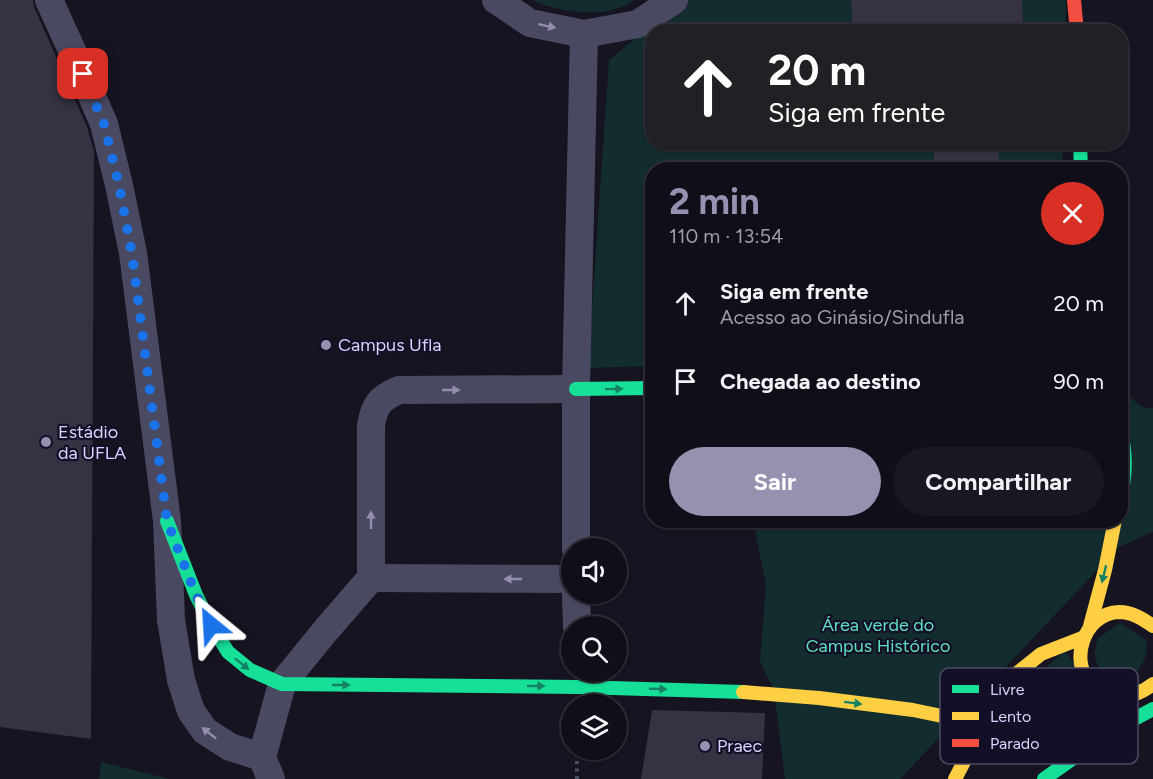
<!DOCTYPE html>
<html lang="pt">
<meta charset="utf-8">
<style>
body{margin:0;font-family:Figtree,sans-serif;background:#191822;color:#f1f3f6;height:100vh;display:flex;flex-direction:column;font-size:22px;white-space:nowrap}
*{box-sizing:border-box;margin:0}
p{font-size:20px;color:#9c9ca2}
.icon{flex:none;width:33px;height:33px;fill:none;stroke:currentColor;stroke-width:2;stroke-linecap:round;stroke-linejoin:round}
.map{position:relative;flex:1;overflow:hidden}
.sheet{position:absolute;left:645px;top:162px;width:483px;height:366px;display:flex;flex-direction:column;background:#100f19;border-radius:24px;box-shadow:0 2px 4px #0004,0 0 0 2px #302f38}
.sheet>*{flex:none}
.top-card{position:absolute;left:645px;top:24px;width:483px;height:126px;border-radius:24px;box-shadow:0 2px 4px #0004,0 0 0 2px #302f38;background:#202124;color:#fff;overflow:hidden}
.buttons{position:absolute;left:561px;top:538px;display:grid;gap:12px}
.buttons a{display:grid;place-items:center;width:66px;height:66px;border-radius:50%;background:#100f19;box-shadow:0 2px 4px #0004,0 0 0 2px #302f38;font-size:30px}
.pin{position:absolute;display:grid;place-items:center;width:51px;height:51px;color:#fff;margin:-26px;border-radius:12px;box-shadow:0 3px 9px #0006}
.me{position:absolute;width:66px;margin:-33px;rotate:333deg;stroke-linejoin:round;filter:drop-shadow(0 0 4px #0008)}
.turn{display:flex;align-items:center;gap:21px;height:126px;padding:0 24px;font-size:27px}
.turn .icon{width:78px;height:78px;stroke-width:2.5}
.turn b{display:block;font-size:42px;line-height:51px}
.round{display:grid;place-items:center;flex:none;width:63px;height:63px;border-radius:32px;background:#191822}
.overview{display:flex;align-items:center;justify-content:space-between;height:102px;padding:0 24px}
h1{font-size:36px;font-weight:700;line-height:45px;color:#9591b1}
.action{display:flex;gap:12px;margin-top:auto;padding:12px 24px}
.action a{flex:1;height:69px;border-radius:36px;background:#9591b1;color:#fff;font-size:24px;font-weight:700;line-height:69px;text-align:center}
.action a+a{background:#191822;color:#f1f3f6}
ul{padding:0;list-style:none}
li{display:flex;align-items:center;gap:18px;height:78px;padding:0 24px}
li div{flex:1}
li b{display:block;font-size:22px}
li em{font-style:normal}
.map>svg:first-child{display:block}
.green{fill:#132c2d}
.building{fill:#343243}
.lines{fill:none;stroke-linecap:round;stroke-linejoin:round}
.path{stroke:#44505f;stroke-width:4;stroke-dasharray:3 4.5;stroke-linecap:butt}
.street{stroke:#4a4962;stroke-width:28}
.fast{stroke:#16e098;stroke-width:14}
.slow{stroke:#ffcf43;stroke-width:14}
.jam{stroke:#f24e42;stroke-width:14}
.oneway{fill:#928eb0}
.oneway2{fill:#158265}
.route{stroke:#1a73e8;stroke-width:10;stroke-dasharray:0 18}
.poi-dot{fill:#9591b1;stroke:#130f26;stroke-width:2}
.labels{text-anchor:middle;stroke-width:4.5;stroke-linejoin:round;paint-order:stroke}
.poi-label{font-size:18px;fill:#d9d4ff;stroke:#130f26;text-anchor:start}
.park-label{font-size:18px;fill:#5fe0c0;stroke:#130f26}
.key{fill:#130f26;stroke:#4e4a67;stroke-width:1.5}
.key-label{font-size:16px;fill:#d9d4ff}
</style>
<div class="map">
<svg width="1153" height="779" viewBox="0 0 1153 779">
<rect width="100%" height="100%" fill="#161421"/>
<!-- green -->
<g class="green">
<path d="M 533,0 L 635,0 C 627,5 617,9 608,11 C 589,15 550,10 533,0 Z"/>
<polygon points="681,0 1066,0 1065,31 652,32 652,142 1063,143 1062,169 652,170 652,366 588,368 609,60"/>
<polygon points="1121,390 1142,407 1153,408 1153,532 1119,547 900,779 785,779 774,690 760,662 766,585 753,521 1120,520"/>
<path d="M 1120,623 L 1146,640 C 1153,682 1101,687 1095,657 C 1094,651 1097,643 1098,638 Z"/>
<polygon points="1065,651 1094,692 1073,716 1046,701 1016,698 1025,685"/>
<polygon points="101,762 170,779 99,779"/>
</g>
<!-- building -->
<g class="building">
<polygon points="0,0 33,0 34,7 87,127 94,151 91,739 0,727"/>
<polygon points="851,0 1022,0 1023,24 999,29 999,32 853,32"/>
<rect x="934" y="142" width="65" height="28"/>
<polygon points="652,710 765,713 762,779 641,779"/>
</g>
<g class="lines">
<!-- path -->
<polyline class="path" points="577,779 577,750"/>
<!-- street -->
<g class="street">
<polyline points="49,0 75,57 104,124 119,185 133,253 167,521 171,620 181,680 191,711 205,731 230,747 262,757"/>
<polyline points="496,0 530,23 584,34 638,24 674,0"/>
<polyline points="576,549 576,389 584,34"/>
<polyline points="371,578 572,579"/>
<polyline points="576,594 577,627"/>
<path d="M 271,779 L 262,757 L 282,684 L 326,630 L 371,578 L 371,426 C 374,405 380,398 399,390 L 576,389"/>
</g>
<!-- fast -->
<g class="fast">
<polyline points="1080,142 1081,170"/>
<polyline points="576,389 652,388"/>
<path d="M 1120,430 C 1127,453 1126,476 1120,499"/>
<polyline points="167,521 196,595 211,625 228,652 250,670 282,684 579,687 743,692"/>
<polyline points="990,726 1041,737 1083,750"/>
<polyline points="1044,779 1110,732 1153,709"/>
</g>
<!-- slow -->
<g class="slow">
<polyline points="1090,626 1105,570 1115,520"/>
<path d="M 1153,626 C 1143,619 1132,612 1119,612 C 1084,613 1067,663 1093,686 C 1097,689 1102,690 1106,692 C 1123,701 1139,695 1153,684"/>
<polyline points="743,692 819,698 913,710 990,726"/>
<polyline points="955,779 983,725 1016,674 1041,654 1082,638"/>
</g>
<!-- jam -->
<polyline class="jam" points="1074,0 1077,32"/>
</g>
<!-- one-way arrows -->
<defs><path id="oneway-solid" d="M-6-.8H1V-3.2L6.5 0L1 3.2V.8H-6Z" transform="scale(1.5)"/></defs>
<g class="oneway">
<use href="#oneway-solid" transform="translate(547 26) rotate(12)"/>
<use href="#oneway-solid" transform="translate(451 390)"/>
<use href="#oneway-solid" transform="translate(371 520) rotate(-90)"/>
<use href="#oneway-solid" transform="translate(513 579) rotate(-180)"/>
<use href="#oneway-solid" transform="translate(209 733) rotate(-142)"/>
</g>
<g class="oneway2">
<use href="#oneway-solid" transform="translate(614 389) rotate(-1)"/>
<use href="#oneway-solid" transform="translate(1104 574) rotate(104)"/>
<use href="#oneway-solid" transform="translate(242 664) rotate(39)"/>
<use href="#oneway-solid" transform="translate(341 685)"/>
<use href="#oneway-solid" transform="translate(536 686)"/>
<use href="#oneway-solid" transform="translate(658 689) rotate(2)"/>
<use href="#oneway-solid" transform="translate(853 703) rotate(7)"/>
</g>
<g class="lines">
<!-- route -->
<polyline class="route" points="83,74 104,124 119,185 132,254 167,521 196,595 211,625"/>
</g>
<!-- markers -->
<g class="poi-dot">
<circle cx="326" cy="345" r="6"/>
<circle cx="46" cy="442" r="6"/>
<circle cx="705" cy="746" r="6"/>
</g>
<g class="labels">
<!-- poi labels -->
<g class="poi-label">
<text x="338" y="351">Campus Ufla</text>
<text x="58" y="438">Estádio<tspan x="58" dy="21">da UFLA</tspan></text>
<text x="717" y="752">Praec</text>
</g>
<!-- park labels -->
<g class="park-label">
<text x="878" y="631">Área verde do<tspan x="878" dy="21">Campus Histórico</tspan></text>
</g>
</g>
<!-- legend -->
<rect x="940" y="668" width="198" height="96" rx="9" class="key"/>
<rect x="952" y="685" width="27" height="8" fill="#16e098"/>
<rect x="952" y="712" width="27" height="8" fill="#ffcf43"/>
<rect x="952" y="739" width="27" height="8" fill="#f24e42"/>
<g class="key-label">
<text x="990" y="695">Livre</text>
<text x="990" y="722">Lento</text>
<text x="990" y="749">Parado</text>
</g>
</svg>
<div class="buttons">
<a><svg class="icon" aria-label="sound" viewBox="0 0 24 24"><path d="M4 9h4l5-4v14l-5-4H4zM17 9q2 3 0 6"/></svg></a>
<a><svg class="icon" aria-label="search" viewBox="0 0 24 24"><circle cx="10" cy="10" r="6"/><path d="M15 15l6 6"/></svg></a>
<a><svg class="icon" aria-label="layers" viewBox="0 0 24 24"><path d="M12 4l9 5-9 5-9-5zM3 14l9 5 9-5"/></svg></a>
</div>
<div class="pin" style="left:83px;top:74px;background:#d93025"><svg class="icon" aria-label="arrive" viewBox="0 0 24 24"><path d="M6 21V4h12l-3 4 3 4H6"/></svg></div>
<svg class="me" style="left:211px;top:625px" viewBox="-20 -20 40 40"><path d="M0-17L14 15 0 8-14 15z" fill="#1a73e8" stroke="#fff" stroke-width="4"/></svg>
<div class="top-card">
<div class="turn"><svg class="icon" aria-label="ahead" viewBox="0 0 24 24"><path d="M12 20V5M6 11l6-6 6 6"/></svg><div><b>20 m</b>Siga em frente</div></div>
</div>
<section class="sheet">
<div class="overview"><div><h1>2 min</h1><p>110 m · 13:54</p></div><a class="round" style="background:#d93025;color:#fff"><svg class="icon" aria-label="close" viewBox="0 0 24 24"><path d="M6 6l12 12M18 6L6 18"/></svg></a></div>
<ul>
<li><svg class="icon" aria-label="ahead" viewBox="0 0 24 24"><path d="M12 20V5M6 11l6-6 6 6"/></svg><div><b>Siga em frente</b><p>Acesso ao Ginásio/Sindufla</p></div><em>20 m</em></li>
<li><svg class="icon" aria-label="arrive" viewBox="0 0 24 24"><path d="M6 21V4h12l-3 4 3 4H6"/></svg><div><b>Chegada ao destino</b></div><em>90 m</em></li>
</ul>
<div class="action"><a>Sair</a><a>Compartilhar</a></div>
</section>
</div>
